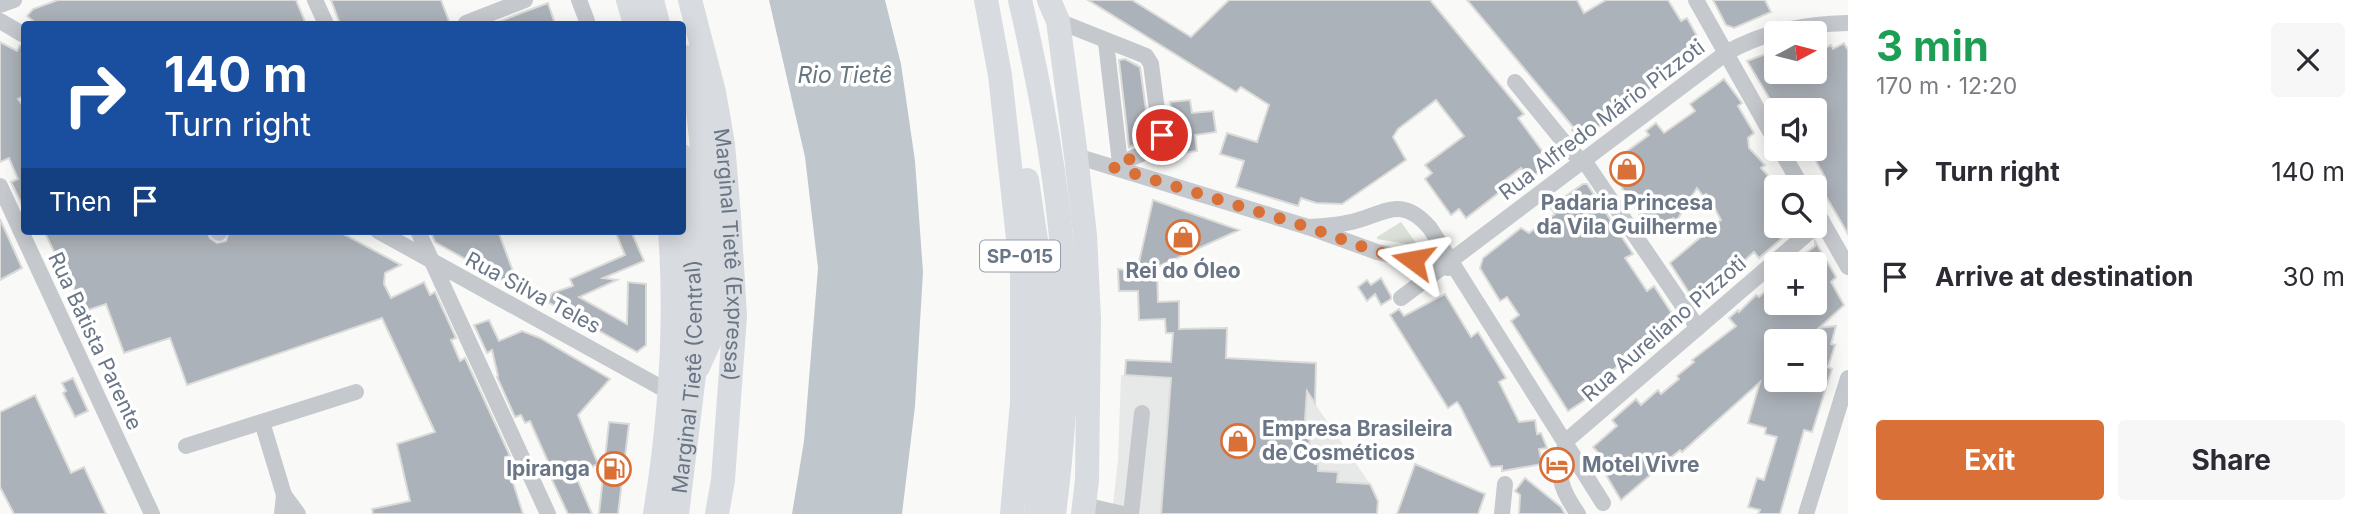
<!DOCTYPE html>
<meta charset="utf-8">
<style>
body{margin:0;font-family:Inter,sans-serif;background:#f7f7f7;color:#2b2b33;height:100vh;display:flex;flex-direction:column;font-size:26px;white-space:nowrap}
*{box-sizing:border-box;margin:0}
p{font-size:23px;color:#7c7c81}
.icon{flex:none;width:38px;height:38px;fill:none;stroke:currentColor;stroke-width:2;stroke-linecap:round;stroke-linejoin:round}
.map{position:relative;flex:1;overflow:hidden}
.details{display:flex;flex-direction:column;background:#fff;width:525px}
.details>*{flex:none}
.banner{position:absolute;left:21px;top:21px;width:665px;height:214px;border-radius:7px;box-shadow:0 4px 18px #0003;background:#1a4fa0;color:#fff;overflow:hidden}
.needle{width:46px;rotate:83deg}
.buttons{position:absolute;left:1764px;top:21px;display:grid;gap:14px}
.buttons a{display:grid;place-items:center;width:63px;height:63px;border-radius:7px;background:#fff;box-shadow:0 4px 18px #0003;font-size:35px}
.pin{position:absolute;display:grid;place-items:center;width:60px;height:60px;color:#fff;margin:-30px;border:4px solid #fff;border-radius:50%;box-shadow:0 2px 7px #0007}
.me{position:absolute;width:77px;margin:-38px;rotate:283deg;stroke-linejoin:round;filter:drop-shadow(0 0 5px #0008)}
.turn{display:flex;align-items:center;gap:24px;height:147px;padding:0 28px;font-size:32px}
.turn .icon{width:91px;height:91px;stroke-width:2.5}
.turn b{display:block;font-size:49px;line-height:60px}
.then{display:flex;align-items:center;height:66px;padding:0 28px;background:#0003;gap:14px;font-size:26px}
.round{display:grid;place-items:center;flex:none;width:74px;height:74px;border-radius:7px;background:#f7f7f7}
.summary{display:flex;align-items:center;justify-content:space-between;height:119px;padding:0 28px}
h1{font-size:42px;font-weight:700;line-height:52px;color:#1e9e55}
.action{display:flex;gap:14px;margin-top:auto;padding:14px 28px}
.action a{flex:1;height:80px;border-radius:7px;background:#d97037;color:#fff;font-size:28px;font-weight:700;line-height:80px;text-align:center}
.action a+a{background:#f7f7f7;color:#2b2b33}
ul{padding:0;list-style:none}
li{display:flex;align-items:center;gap:21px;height:105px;padding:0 28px}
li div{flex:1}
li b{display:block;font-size:26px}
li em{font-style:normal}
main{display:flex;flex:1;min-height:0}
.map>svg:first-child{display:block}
.built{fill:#e7e8e8}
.green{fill:#dae0d8}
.water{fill:#bfc7cd}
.building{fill:#acb2b9;stroke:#dbdbd9;stroke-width:2;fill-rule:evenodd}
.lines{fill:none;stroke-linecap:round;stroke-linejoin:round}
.minor{stroke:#c5c8cc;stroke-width:16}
.highway{stroke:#d8dbdf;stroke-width:24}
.route{stroke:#d97037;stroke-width:12;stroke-dasharray:0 21.6}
.labels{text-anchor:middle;stroke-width:7;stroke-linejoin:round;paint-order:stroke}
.shield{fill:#fff;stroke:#979faa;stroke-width:2}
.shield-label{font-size:19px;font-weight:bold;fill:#6a7686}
.street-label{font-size:21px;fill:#6a7686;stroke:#fff}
.poi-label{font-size:21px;font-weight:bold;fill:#6a7686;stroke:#fff}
.water-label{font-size:23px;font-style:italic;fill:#667781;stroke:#fff}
</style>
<main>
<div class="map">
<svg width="1848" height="514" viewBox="0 0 1848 514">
<rect width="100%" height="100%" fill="#f9f9f7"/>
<!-- built -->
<polygon class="built" points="1121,375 1296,388 1309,395 1370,484 1378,501 1377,514 1112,514 1118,460"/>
<!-- green -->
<polygon class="green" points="1401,222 1418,246 1377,239 1377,237"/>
<!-- water -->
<polygon class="water" points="769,0 885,0 901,64 915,161 923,272 915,406 902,514 792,514 804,441 818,268 805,157"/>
<!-- building -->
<g class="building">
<polygon points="58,0 296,0 306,24 37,24 27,16 33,9"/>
<polygon points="331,0 441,0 450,24 340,24"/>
<polygon points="1088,0 1132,0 1191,37 1229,0 1430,0 1524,114 1518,118 1543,152 1535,158 1543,169 1529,179 1521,168 1497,186 1501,191 1466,218 1459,209 1451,215 1425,179 1432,173 1425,165 1464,136 1436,100 1398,129 1393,137 1406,160 1342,204 1316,203 1301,198 1298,206 1236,187 1244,161 1220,154 1227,133 1257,142 1269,105 1241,87 1236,92"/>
<polygon points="1467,0 1577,0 1584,13 1606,0 1668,0 1681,21 1687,18 1704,49 1586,136 1577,136 1572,130 1574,128"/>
<polygon points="1713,0 1765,0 1771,12 1734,28 1726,25"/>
<polygon points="548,3 555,24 493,24 521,13"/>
<polygon points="0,42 17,51 20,45 24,45 24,96 18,99 24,107 24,209 11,182 18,179 9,158 0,162"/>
<polygon points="1844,43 1848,50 1848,234 1817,181 1825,177 1809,149 1815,149 1815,110 1772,110 1771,101 1747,61 1776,50 1776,72 1815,72 1815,54 1831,45 1833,49"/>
<polygon points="1125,59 1140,67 1150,139 1129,147 1119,60"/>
<polygon points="1724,79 1742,103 1738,106 1754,133 1748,138 1749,148 1765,165 1761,168 1776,185 1776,226 1792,226 1779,236 1781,239 1759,258 1754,252 1725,278 1730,284 1710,300 1705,294 1695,302 1670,263 1721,220 1714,207 1706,194 1703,196 1697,188 1677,220 1673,218 1670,223 1666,221 1662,229 1657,226 1652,234 1613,174 1612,165 1615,160 1649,135 1646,131 1656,123 1664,133 1695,111 1690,104"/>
<polygon points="1190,100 1192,113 1213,111 1216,132 1195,135 1197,151 1177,154 1174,130 1170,131 1168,112 1172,112 1170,102"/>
<polygon points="1583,184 1587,184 1633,254 1625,258 1647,291 1654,286 1680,326 1638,362 1634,356 1608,373 1614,382 1599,395 1594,397 1593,395 1568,411 1511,321 1519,315 1507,297 1500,301 1480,268 1483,258 1521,228 1529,233 1555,214 1550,207"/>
<polygon points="1153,200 1239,230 1157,267 1158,302 1179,301 1179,329 1227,328 1226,358 1316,363 1315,403 1307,391 1304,434 1310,435 1309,447 1316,448 1315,464 1318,464 1318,471 1338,472 1337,482 1370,484 1378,501 1377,514 1161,514 1171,378 1125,375 1126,360 1171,362 1173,333 1166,333 1165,319 1139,320 1138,291 1119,291 1118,269 1137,271"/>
<polygon points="0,219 22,268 0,280"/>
<polygon points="44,231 207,231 210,238 217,243 226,241 229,231 338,231 401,265 385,273 384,284 391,298 424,282 430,295 435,292 456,338 451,340 460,361 465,358 510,456 505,457 523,514 373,514 372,509 410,501 397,444 435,432 382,318 187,385 170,338 124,353 106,304 82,312 67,268 63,270"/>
<polygon points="430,231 498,231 520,290 435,242"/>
<polygon points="615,231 631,231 644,261 603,278 617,280 579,297 627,324 628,282 646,284 646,345 637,352 548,302 552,293 573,286 570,279 625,255"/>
<path d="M 1815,241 L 1836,277 L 1831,282 L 1844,305 L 1819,328 L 1836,326 L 1831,344 L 1835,345 L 1828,367 L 1832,369 L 1812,432 L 1804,430 L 1780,514 L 1758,514 L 1760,510 L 1748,507 L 1757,478 L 1764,480 L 1777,437 L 1765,434 L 1766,428 L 1748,423 L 1760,382 L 1682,452 L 1680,450 L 1669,459 L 1621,500 L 1606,475 L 1615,471 L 1593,447 L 1617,426 L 1612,420 L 1636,399 L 1641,405 L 1658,390 L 1661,394 L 1679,379 L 1677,376 L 1694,362 L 1692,360 L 1736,326 L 1729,318 L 1738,310 L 1739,312 L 1756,295 L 1759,297 L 1776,282 L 1776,303 L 1815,303 L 1815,264 L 1792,264 L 1815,246 ZM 1776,341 L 1815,341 L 1815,380 L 1776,380 Z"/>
<polygon points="1381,278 1391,296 1391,299 1381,305 1375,294 1367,301 1358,287 1367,280 1371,285"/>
<polygon points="1445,294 1471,337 1478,332 1506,378 1499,382 1519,422 1535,420 1537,434 1541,433 1547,448 1539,449 1542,464 1502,471 1502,466 1491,467 1460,406 1457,402 1448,408 1390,315 1399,309 1404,316"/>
<polygon points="489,320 499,341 522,331 540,338 610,379 578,415 598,464 575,474 592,514 568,514 546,467 550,466 530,421 525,423 521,415 515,417 497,377 498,376 492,350 487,353 474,325"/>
<polygon points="73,378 88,411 75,417 63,393 66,391 62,383"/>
<polygon points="35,395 71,473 84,467 106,514 14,514 0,487 0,412"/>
<polygon points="609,422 629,424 618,514 599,514"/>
<polygon points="1415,464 1485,494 1478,514 1397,514"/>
<polygon points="1525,478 1561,507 1565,514 1519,514 1520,495 1515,491"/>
</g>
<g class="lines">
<!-- minor -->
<g class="minor">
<polyline points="315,0 326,24"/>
<polyline points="579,0 587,21"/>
<polyline points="1696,0 1776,142"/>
<polyline points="0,5 14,0"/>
<polyline points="0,21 24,35"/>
<polyline points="1058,21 1146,56 1151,64 1161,141 1157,147 1112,167"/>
<polyline points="466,23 525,0"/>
<polyline points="1106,42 1120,163"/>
<polyline points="1515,82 1572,152 1587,165 1698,328"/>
<polyline points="1780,149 1802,187"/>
<polyline points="1076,156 1308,227 1377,252 1448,268"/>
<polyline points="0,186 152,514"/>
<polyline points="1815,209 1848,267"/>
<path d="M 1308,227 C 1321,226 1334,226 1346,223 C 1382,217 1399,192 1430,228 L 1603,503"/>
<polyline points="217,231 219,233"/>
<polyline points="378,231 669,392"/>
<polyline points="418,231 548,514"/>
<path d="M 1401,298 L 1726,53 C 1765,31 1804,24 1848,23"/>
<polyline points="262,422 284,495"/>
<polyline points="1566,441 1822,221"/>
<path d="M 1566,441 C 1558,476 1557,484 1578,514"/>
<polyline points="186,446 356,392"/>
<polyline points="1084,505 1123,514"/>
<polyline points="282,514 284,495 298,514"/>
<polyline points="1131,514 1142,413"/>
<polyline points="1502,514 1505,484"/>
<polyline points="1806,514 1848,378"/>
</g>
<!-- highway -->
<g class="highway">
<polyline points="628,0 635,24"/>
<polyline points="652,0 658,24"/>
<path id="s1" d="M 690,0 L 714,92 L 723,144 L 729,216 L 735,316 L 723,480 L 717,514"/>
<polyline points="986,0 1000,75 1022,275 1022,403 1012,514"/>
<path d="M 1020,0 C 1041,90 1058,181 1064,274 C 1070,352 1064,436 1054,514"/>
<polyline points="1049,0 1058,21 1076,156 1085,235 1089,319 1087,480 1083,514"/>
<polyline points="690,57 694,76 707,191 714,301 712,336 698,367"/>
<polyline points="1027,180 1044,294 1046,394 1036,514"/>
<path d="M 655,514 C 670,421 677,325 670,231"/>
<path id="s2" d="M 677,514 L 694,375 L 695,294 L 682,156"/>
</g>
</g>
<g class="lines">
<!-- route -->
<polyline class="route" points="1162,135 1157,147 1112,167 1308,227 1377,252 1413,260"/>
</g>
<!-- icons -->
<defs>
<g id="shop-ring" transform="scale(1.75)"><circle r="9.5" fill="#fff" stroke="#d97037" stroke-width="1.5"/><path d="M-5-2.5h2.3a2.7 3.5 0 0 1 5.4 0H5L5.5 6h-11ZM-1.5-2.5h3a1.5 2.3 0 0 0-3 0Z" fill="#d97037"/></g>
<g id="hotel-ring" transform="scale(1.75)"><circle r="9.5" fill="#fff" stroke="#d97037" stroke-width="1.5"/><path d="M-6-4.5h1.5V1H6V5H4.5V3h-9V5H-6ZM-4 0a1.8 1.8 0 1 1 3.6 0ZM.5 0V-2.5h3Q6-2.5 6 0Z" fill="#d97037"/></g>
<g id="fuel-ring" transform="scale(1.75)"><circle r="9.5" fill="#fff" stroke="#d97037" stroke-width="1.5"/><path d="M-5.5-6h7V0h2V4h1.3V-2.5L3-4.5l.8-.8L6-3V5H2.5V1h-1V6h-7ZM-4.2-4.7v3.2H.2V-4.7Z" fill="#d97037"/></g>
</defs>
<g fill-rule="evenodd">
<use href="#shop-ring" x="1627" y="169"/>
<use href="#shop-ring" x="1183" y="237"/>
<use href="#shop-ring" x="1238" y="441"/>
<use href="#hotel-ring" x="1557" y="465"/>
<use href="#fuel-ring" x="614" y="469"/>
</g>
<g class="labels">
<!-- shield labels -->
<rect class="shield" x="980" y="240.5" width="80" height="31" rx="5"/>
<g class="shield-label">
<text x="1020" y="263">SP-015</text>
</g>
<!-- street labels -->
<g class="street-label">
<text transform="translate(1602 120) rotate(-37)" y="7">Rua Alfredo Mário Pizzoti</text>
<text dy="7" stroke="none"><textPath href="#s1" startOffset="259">Marginal Tietê (Expressa)</textPath></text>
<text transform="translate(533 293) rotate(28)" y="7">Rua Silva Teles</text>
<text transform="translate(1664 329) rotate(-41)" y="7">Rua Aureliano Pizzoti</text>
<text transform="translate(95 341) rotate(65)" y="7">Rua Batista Parente</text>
<text dy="7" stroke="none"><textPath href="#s2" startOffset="138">Marginal Tietê (Central)</textPath></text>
</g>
<!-- poi labels -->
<g class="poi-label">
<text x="1627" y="210">Padaria Princesa<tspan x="1627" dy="24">da Vila Guilherme</tspan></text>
<text x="1183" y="278">Rei do Óleo</text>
<text x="1262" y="436" text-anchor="start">Empresa Brasileira<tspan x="1262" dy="24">de Cosméticos</tspan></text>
<text x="1582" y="472" text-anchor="start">Motel Vivre</text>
<text x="590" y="476" text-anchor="end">Ipiranga</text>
</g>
<!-- water labels -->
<g class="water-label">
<text x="845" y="83">Rio Tietê</text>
</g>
</g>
</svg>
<div class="buttons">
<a><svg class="needle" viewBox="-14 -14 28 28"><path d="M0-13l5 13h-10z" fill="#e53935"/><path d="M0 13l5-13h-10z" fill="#7c7c81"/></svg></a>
<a><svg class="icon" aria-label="sound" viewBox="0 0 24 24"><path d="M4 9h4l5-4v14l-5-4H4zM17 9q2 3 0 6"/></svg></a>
<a><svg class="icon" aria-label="search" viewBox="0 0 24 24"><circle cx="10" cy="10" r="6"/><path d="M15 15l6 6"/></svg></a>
<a>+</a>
<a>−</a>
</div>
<div class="pin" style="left:1162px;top:135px;background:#d93025"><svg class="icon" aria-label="arrive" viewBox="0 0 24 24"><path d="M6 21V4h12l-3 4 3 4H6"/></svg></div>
<svg class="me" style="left:1413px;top:260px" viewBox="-20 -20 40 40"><path d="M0-17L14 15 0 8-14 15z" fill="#d97037" stroke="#fff" stroke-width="4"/></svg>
<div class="banner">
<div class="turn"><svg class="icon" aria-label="right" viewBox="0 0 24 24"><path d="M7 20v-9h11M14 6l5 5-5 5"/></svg><div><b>140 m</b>Turn right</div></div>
<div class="then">Then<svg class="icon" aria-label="arrive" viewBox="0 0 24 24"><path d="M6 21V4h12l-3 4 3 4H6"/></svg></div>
</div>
</div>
<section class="details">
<div class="summary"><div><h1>3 min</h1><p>170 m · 12:20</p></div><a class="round"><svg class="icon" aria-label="close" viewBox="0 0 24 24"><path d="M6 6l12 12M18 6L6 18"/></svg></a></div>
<ul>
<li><svg class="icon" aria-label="right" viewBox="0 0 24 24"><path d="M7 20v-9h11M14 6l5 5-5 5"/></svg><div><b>Turn right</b></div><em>140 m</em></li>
<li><svg class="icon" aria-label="arrive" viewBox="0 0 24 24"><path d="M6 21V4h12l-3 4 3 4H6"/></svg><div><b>Arrive at destination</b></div><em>30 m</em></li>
</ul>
<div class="action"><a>Exit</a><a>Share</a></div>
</section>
</main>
